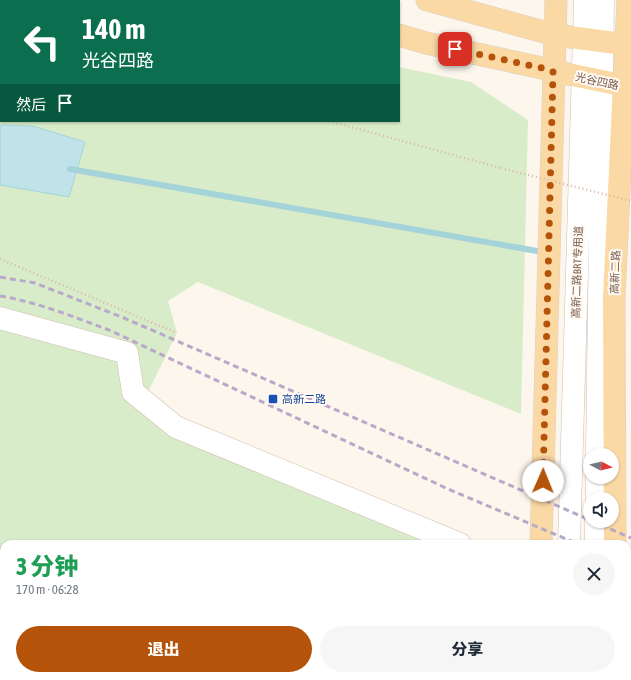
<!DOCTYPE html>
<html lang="zh">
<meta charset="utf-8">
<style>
body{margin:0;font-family:"Asap Condensed","Noto Sans SC",sans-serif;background:#f6f6f7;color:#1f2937;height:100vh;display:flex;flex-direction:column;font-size:15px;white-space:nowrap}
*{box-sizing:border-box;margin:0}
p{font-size:13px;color:#747a83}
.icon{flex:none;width:22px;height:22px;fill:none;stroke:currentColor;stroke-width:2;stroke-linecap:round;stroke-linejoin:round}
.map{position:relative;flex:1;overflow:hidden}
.details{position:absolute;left:0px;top:540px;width:631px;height:140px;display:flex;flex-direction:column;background:#fff;border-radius:12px 12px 0 0;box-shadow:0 1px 3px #0004}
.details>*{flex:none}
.top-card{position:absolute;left:0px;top:0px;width:400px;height:122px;box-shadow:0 1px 3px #0004;background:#0b6e4f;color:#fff;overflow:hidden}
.needle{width:26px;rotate:97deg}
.controls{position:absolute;left:583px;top:448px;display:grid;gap:8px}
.controls a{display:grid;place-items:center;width:36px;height:36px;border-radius:50%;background:#fff;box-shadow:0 1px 3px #0004;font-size:20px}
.pin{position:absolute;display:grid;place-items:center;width:34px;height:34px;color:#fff;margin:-17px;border-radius:8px;box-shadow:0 2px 6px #0006}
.me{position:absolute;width:44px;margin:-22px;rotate:1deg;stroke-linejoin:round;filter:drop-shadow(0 0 3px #0008)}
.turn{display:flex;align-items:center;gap:14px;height:84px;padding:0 16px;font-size:18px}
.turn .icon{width:52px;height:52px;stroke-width:2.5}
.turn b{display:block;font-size:28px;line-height:34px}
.then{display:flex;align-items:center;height:38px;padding:0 16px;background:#0003;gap:8px;font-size:15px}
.round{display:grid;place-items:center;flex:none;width:42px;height:42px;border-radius:21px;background:#f6f6f7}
.summary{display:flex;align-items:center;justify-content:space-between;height:68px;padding:0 16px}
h1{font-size:24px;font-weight:800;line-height:30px;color:#1e9e55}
.button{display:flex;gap:8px;margin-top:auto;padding:8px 16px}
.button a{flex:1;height:46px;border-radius:24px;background:#b45309;color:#fff;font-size:16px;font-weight:800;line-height:46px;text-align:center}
.button a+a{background:#f6f6f7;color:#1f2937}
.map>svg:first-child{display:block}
.green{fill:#d8ecc9}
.water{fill:#bfe3e8;stroke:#a5d3da}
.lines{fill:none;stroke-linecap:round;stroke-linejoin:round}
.stream{stroke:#a5d3da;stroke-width:6}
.minor-casing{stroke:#d1beb0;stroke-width:23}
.major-casing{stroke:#dad1cd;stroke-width:23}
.path{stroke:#d9b8a5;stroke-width:2.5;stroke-dasharray:1 3;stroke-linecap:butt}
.minor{stroke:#fff;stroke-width:22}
.major{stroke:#fbd9a5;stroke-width:22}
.rail{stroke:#b9a8c9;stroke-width:3;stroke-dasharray:6 4;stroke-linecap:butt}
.path-bridge{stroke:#d9b8a5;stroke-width:2.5;stroke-dasharray:1 3;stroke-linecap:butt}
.route{stroke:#b45309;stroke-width:7;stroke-dasharray:0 12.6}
.transit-dot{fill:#1a4fb4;stroke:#fffaf3;stroke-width:1.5}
.labels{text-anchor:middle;stroke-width:4;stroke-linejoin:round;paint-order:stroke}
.street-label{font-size:11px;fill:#7a5c4d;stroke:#fffaf3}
.transit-label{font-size:11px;fill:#164399;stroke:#fffaf3;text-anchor:start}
</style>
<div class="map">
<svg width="631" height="680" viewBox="0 0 631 680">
<rect width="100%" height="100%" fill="#fdf6ec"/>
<!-- green -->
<g class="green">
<polygon points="0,0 94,1 1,1 1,121 399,121 399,67 471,82 528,120 521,414 198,282 168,301 177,333 143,402 442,544 4,544 4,620 0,619"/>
<polygon points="125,676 497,676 497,680 134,680"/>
</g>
<!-- water -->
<polygon class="water" points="0,125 33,126 85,142 69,197 0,185"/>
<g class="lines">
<!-- stream -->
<polyline class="stream" points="70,169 537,251"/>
<!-- minor casing -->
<g class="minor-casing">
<g id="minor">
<polyline points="0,318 127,353 133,392 176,427 460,544"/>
<polyline points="597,455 603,0"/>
<polyline points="597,499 597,477"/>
<polyline points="569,544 585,0"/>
<polyline points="596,544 596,521"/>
<polyline points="627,611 631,611"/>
<polyline points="565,680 566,676"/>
<polyline points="594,680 594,676"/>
</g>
</g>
<!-- major casing -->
<g class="major-casing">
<g id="major">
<polyline points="270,0 274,1"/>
<polyline points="427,0 555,35 631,45"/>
<polyline points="399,35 426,43 542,68 553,71 631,87"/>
<polyline points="541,544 556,0"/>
<polyline points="615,544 614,297 628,0"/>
<polyline points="616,676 616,680"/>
<polyline points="538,680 538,676"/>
</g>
</g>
<!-- path -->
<g class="path">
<polyline points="0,17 1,17"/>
<polyline points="329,121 501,168"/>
<polyline points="0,259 177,333"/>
</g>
<!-- minor -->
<use href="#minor" class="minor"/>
<!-- major -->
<use href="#major" class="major"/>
<!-- rail -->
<g class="rail">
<polyline points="0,277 35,283 124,318 590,520"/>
<path d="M 0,296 C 37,302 74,317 109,330 L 448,489 L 578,544"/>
<polyline points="592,521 631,538"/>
<polyline points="627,565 631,566"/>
</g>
<!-- path-bridge -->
<polyline class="path-bridge" points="501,168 631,201"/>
</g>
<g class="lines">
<!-- route -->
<polyline class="route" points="455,49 542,68 553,72 543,481"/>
</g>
<!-- markers -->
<rect class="transit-dot" x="268" y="394" width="10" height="10" rx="2"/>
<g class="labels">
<!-- street labels -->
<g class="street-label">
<text transform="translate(597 81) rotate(12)" y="4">光谷四路</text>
<text transform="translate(577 272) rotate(-88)" y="4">高新二路BRT专用道</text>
<text transform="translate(615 272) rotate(-88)" y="4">高新二路</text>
</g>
<!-- transit labels -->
<g class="transit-label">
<text x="282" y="403">高新二路</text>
</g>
</g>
</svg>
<div class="controls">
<a><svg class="needle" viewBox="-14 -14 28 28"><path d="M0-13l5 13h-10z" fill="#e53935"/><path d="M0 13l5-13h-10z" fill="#747a83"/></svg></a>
<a><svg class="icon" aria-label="sound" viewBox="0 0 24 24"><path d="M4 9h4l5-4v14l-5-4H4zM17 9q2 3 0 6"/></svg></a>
</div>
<div class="pin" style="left:455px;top:49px;background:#d93025"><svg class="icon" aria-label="arrive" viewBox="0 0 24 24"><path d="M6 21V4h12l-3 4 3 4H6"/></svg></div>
<svg class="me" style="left:543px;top:481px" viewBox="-20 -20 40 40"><circle r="19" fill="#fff"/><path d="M0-13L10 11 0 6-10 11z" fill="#b45309"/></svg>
<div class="top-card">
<div class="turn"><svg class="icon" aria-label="left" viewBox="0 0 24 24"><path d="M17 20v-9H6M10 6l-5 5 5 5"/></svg><div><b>140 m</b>光谷四路</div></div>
<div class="then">然后<svg class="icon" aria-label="arrive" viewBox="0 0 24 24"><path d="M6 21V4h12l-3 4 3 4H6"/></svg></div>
</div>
<section class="details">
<div class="summary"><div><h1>3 分钟</h1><p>170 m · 06:28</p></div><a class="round"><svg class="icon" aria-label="close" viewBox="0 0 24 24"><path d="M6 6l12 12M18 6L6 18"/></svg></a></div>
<div class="button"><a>退出</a><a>分享</a></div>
</section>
</div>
